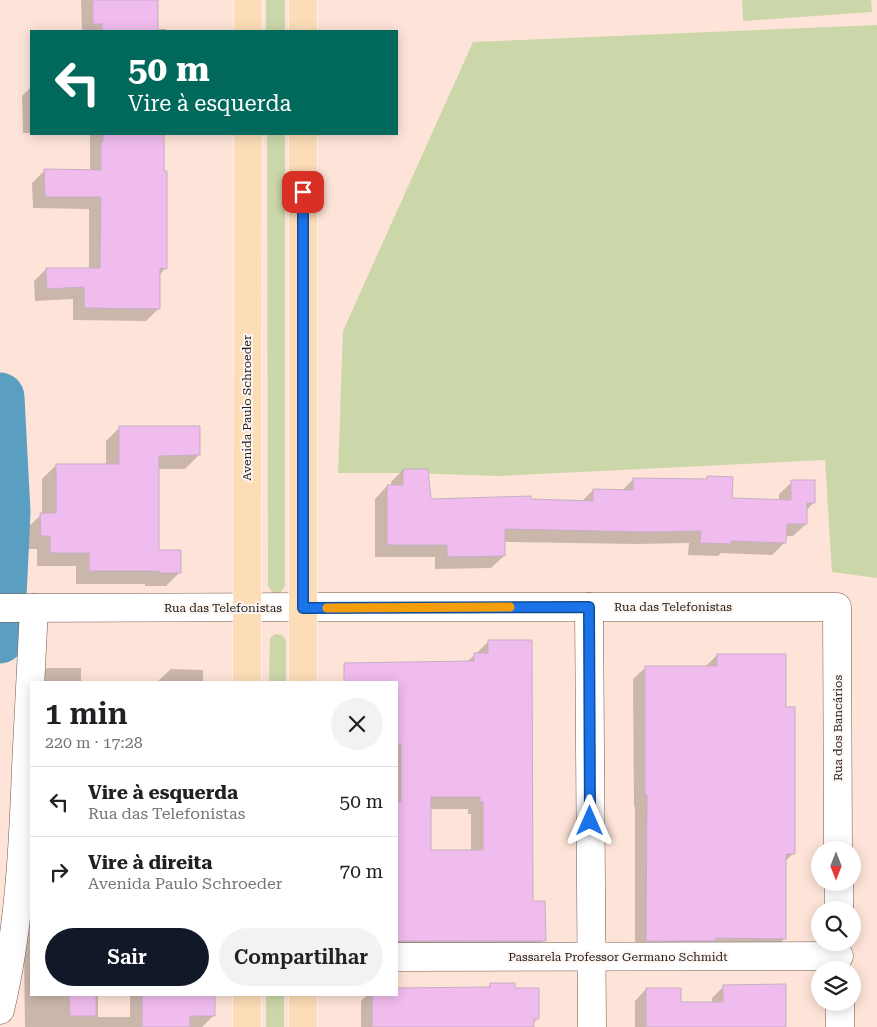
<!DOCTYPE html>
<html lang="pt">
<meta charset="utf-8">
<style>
body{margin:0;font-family:"Roboto Serif",serif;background:#f2f2f2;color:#202124;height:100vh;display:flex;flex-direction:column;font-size:19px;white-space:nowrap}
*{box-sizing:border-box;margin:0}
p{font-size:16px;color:#757577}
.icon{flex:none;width:28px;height:28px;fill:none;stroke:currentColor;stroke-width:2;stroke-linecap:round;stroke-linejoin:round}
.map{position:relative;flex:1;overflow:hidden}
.drawer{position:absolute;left:30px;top:681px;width:368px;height:315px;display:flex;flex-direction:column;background:#fff;border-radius:0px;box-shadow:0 2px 12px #0003}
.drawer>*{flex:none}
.top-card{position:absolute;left:30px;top:30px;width:368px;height:105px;border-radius:0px;box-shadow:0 2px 12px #0003;background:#00695c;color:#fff;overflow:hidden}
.needle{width:32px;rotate:180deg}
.controls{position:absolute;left:811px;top:841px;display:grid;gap:10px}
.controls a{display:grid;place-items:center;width:50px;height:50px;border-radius:50%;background:#fff;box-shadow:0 2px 12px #0003;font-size:25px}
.pin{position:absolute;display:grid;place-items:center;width:42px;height:42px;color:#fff;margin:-21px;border-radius:10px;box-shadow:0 2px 8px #0006}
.me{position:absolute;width:55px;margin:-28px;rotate:0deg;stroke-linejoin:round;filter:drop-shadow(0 0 4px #0008)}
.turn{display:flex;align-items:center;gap:18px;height:105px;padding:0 15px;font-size:22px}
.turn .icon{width:65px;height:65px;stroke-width:2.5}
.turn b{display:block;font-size:35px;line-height:42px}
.round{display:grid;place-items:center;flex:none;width:52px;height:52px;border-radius:26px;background:#f2f2f2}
.overview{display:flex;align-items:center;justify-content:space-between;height:85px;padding:0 15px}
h1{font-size:30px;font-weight:600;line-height:38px}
.primary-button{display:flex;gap:10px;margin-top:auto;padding:10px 15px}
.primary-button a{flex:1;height:58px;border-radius:30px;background:#111827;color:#fff;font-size:20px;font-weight:600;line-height:58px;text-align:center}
.primary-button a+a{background:#f2f2f2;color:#202124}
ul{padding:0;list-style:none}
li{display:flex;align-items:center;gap:15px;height:70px;padding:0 15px;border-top:1px solid #e0e0e0}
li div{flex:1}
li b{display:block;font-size:19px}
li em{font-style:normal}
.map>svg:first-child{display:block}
.green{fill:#cbd7a9}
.shadow{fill:#0003;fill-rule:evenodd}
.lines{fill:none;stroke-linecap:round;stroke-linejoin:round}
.river{stroke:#5a9fc2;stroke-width:49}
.building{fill:#f0bced;stroke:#c6aec4;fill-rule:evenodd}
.minor-casing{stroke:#74594c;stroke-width:29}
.tertiary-casing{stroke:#74594c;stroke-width:29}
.primary-casing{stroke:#fff;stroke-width:29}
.minor{stroke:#fff;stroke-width:28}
.tertiary{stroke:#fff;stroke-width:28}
.primary{stroke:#fdddb7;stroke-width:28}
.route-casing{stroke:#114b97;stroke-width:12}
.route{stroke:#1a73e8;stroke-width:9}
.slow{stroke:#f59e0b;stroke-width:9}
.labels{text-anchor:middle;stroke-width:4;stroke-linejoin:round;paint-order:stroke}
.street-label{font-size:12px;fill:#241913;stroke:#fcf6f3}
</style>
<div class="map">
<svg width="877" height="1027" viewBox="0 0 877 1027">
<rect width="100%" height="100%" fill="#fee4d8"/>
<!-- green -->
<g class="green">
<rect x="266" y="0" width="19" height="31"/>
<polygon points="742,0 871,0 872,12 743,21"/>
<polygon points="877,25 877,578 832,572 825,460 499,476 408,473 338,473 343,331 473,42"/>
<polygon points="267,134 285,134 285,586 280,593 273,593 268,586"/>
<polygon points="275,634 282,635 286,640 286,682 269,682 270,638"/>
<rect x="266" y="995" width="18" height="32"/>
</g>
<!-- shadow -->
<g class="shadow">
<polygon points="81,0 157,0 157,29 166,29 166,31 82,31"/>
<polygon points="31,87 31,133 23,133 22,96"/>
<polygon points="90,134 162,134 166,268 159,275 159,308 146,321 73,320 73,299 35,301 34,281 46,269 89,269 89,209 33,208 32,183 44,171 90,171"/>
<polygon points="120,427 199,455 185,469 158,469 158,551 180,572 166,586 145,586 145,584 76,584 76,566 37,566 37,549 28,549 27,528 42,514 42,479 56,465 106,465 106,441"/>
<polygon points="403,470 430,500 581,502 593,490 622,491 633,479 705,480 707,478 731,499 779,501 779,494 792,482 814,502 806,511 806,524 793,536 785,536 785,542 772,555 721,553 718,556 688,555 689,543 636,544 503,542 504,556 491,568 435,569 435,557 375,557 375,499 387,486 391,486 391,482"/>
<path d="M 489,641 L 532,902 L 544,940 L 532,953 L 396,953 L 396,682 L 354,682 L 354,677 L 467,662 ZM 430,809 L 468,809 L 468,814 L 471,814 L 471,852 L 430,852 Z"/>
<polygon points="717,655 785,708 794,853 784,862 784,939 772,951 635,952 635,807 634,807 633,679 646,667 704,668"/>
<polygon points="47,668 81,668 81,682 34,682"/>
<polygon points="171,669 203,670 203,682 140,682 157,682"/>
<polygon points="31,916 31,995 98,995 98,1017 130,1017 130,995 214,995 214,1015 202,1027 25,1027 24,955 20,928"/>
<polygon points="490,985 514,989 538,1018 532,1024 532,1027 361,1027 361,1001 367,995 396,995 487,988"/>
<polygon points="724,986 785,1027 635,1027 635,1001 646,989 680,1004 712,1004 712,998"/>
</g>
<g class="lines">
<!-- river -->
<polyline class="river" points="0,397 6,512 0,639"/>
</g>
<!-- building -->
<g class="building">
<polygon points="93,0 158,0 158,31 102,31 102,24 93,24"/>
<polygon points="103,134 164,134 164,171 167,171 167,269 160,268 160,309 84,308 84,287 47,289 46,268 100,268 101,197 45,197 44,169 101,170 101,142 103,142"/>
<polygon points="119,426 200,426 200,455 159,456 159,550 181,550 181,573 159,573 159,571 89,571 89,553 50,553 50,536 41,536 40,513 56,513 56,464 119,464"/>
<polygon points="403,469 428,469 431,499 531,496 531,499 593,501 593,489 633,490 633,478 707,479 707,476 733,477 732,498 791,500 791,480 815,480 815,503 807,503 807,524 787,524 786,543 731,541 731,544 700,543 701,531 649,532 505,529 505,556 447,557 447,545 387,545 387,485 403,485"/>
<path d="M 488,640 L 532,640 L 533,901 L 545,901 L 546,941 L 396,941 L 396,802 L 401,802 L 401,744 L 396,744 L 396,682 L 344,682 L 344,663 L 474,661 L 474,653 L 488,653 ZM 431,797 L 480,797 L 480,802 L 483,802 L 483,850 L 431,850 Z"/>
<polygon points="717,654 786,654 786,707 795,707 795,854 786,854 786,939 716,938 716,941 646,941 647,795 645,795 645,666 717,666"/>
<polygon points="490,983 515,983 515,988 539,988 539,1019 534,1019 534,1027 372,1027 372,995 396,995 396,988 490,987"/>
<polygon points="786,984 786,1027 646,1027 646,988 681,988 681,1002 723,1002 723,985"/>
<polygon points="69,995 96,995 96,1016 70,1016"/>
<polygon points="142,995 215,995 215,1016 190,1016 190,1027 142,1027"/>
</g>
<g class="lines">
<!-- minor casing -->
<g class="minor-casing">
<g id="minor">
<polyline points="303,607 837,607 838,850"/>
<polyline points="589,607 592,1027"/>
<polyline points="839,882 839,910"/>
<polyline points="396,957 839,956"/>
<polyline points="840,1002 840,1027"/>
<path d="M 0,1010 C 19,931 23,849 26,768 C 29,715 31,661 34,608"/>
</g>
</g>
<!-- tertiary casing -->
<g class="tertiary-casing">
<polyline id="tertiary" points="0,608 303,607"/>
</g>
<!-- primary casing -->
<g class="primary-casing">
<g id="primary">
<polyline points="303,0 303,31"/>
<polyline points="248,31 248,0"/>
<polyline points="303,134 303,682"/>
<polyline points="247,682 248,134"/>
<polyline points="303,995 303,1027"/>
<polyline points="247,1027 247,995"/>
</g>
</g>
<!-- minor -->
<use href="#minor" class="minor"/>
<!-- tertiary -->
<use href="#tertiary" class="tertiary"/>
<!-- primary -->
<use href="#primary" class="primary"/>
</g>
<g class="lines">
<!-- route casing -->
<g class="route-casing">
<polyline id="route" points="303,192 303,608 589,607 590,821"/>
</g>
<!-- route -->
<use href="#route" class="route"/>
<!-- slow -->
<polyline class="slow" points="327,608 510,607"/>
</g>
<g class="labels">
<!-- street labels -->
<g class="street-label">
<text transform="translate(247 408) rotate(-90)" y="4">Avenida Paulo Schroeder</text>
<text x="673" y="611">Rua das Telefonistas</text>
<text x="223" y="612">Rua das Telefonistas</text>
<text transform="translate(838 728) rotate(-90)" y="4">Rua dos Bancários</text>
<text x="618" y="961">Passarela Professor Germano Schmidt</text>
</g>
</g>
</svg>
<div class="controls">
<a><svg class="needle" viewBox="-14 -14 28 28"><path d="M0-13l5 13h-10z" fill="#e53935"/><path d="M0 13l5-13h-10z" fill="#757577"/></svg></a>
<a><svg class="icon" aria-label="search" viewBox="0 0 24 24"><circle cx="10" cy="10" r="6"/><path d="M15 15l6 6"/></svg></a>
<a><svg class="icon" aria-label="layers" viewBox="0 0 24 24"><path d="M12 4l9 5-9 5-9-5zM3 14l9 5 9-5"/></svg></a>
</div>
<div class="pin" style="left:303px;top:192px;background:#d93025"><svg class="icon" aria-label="arrive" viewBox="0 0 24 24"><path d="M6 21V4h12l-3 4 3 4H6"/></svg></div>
<svg class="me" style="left:590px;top:821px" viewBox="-20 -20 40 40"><path d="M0-17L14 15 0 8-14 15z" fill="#1a73e8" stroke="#fff" stroke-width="4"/></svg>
<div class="top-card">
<div class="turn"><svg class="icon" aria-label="left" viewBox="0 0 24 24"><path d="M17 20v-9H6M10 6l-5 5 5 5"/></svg><div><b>50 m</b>Vire à esquerda</div></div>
</div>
<section class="drawer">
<div class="overview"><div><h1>1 min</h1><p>220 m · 17:28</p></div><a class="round"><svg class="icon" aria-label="close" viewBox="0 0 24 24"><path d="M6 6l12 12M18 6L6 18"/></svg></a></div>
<ul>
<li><svg class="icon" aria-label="left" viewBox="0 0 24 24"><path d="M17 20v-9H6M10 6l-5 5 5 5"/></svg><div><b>Vire à esquerda</b><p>Rua das Telefonistas</p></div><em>50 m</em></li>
<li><svg class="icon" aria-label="right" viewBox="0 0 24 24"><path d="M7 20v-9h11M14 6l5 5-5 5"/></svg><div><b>Vire à direita</b><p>Avenida Paulo Schroeder</p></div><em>70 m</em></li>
</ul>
<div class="primary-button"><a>Sair</a><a>Compartilhar</a></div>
</section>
</div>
